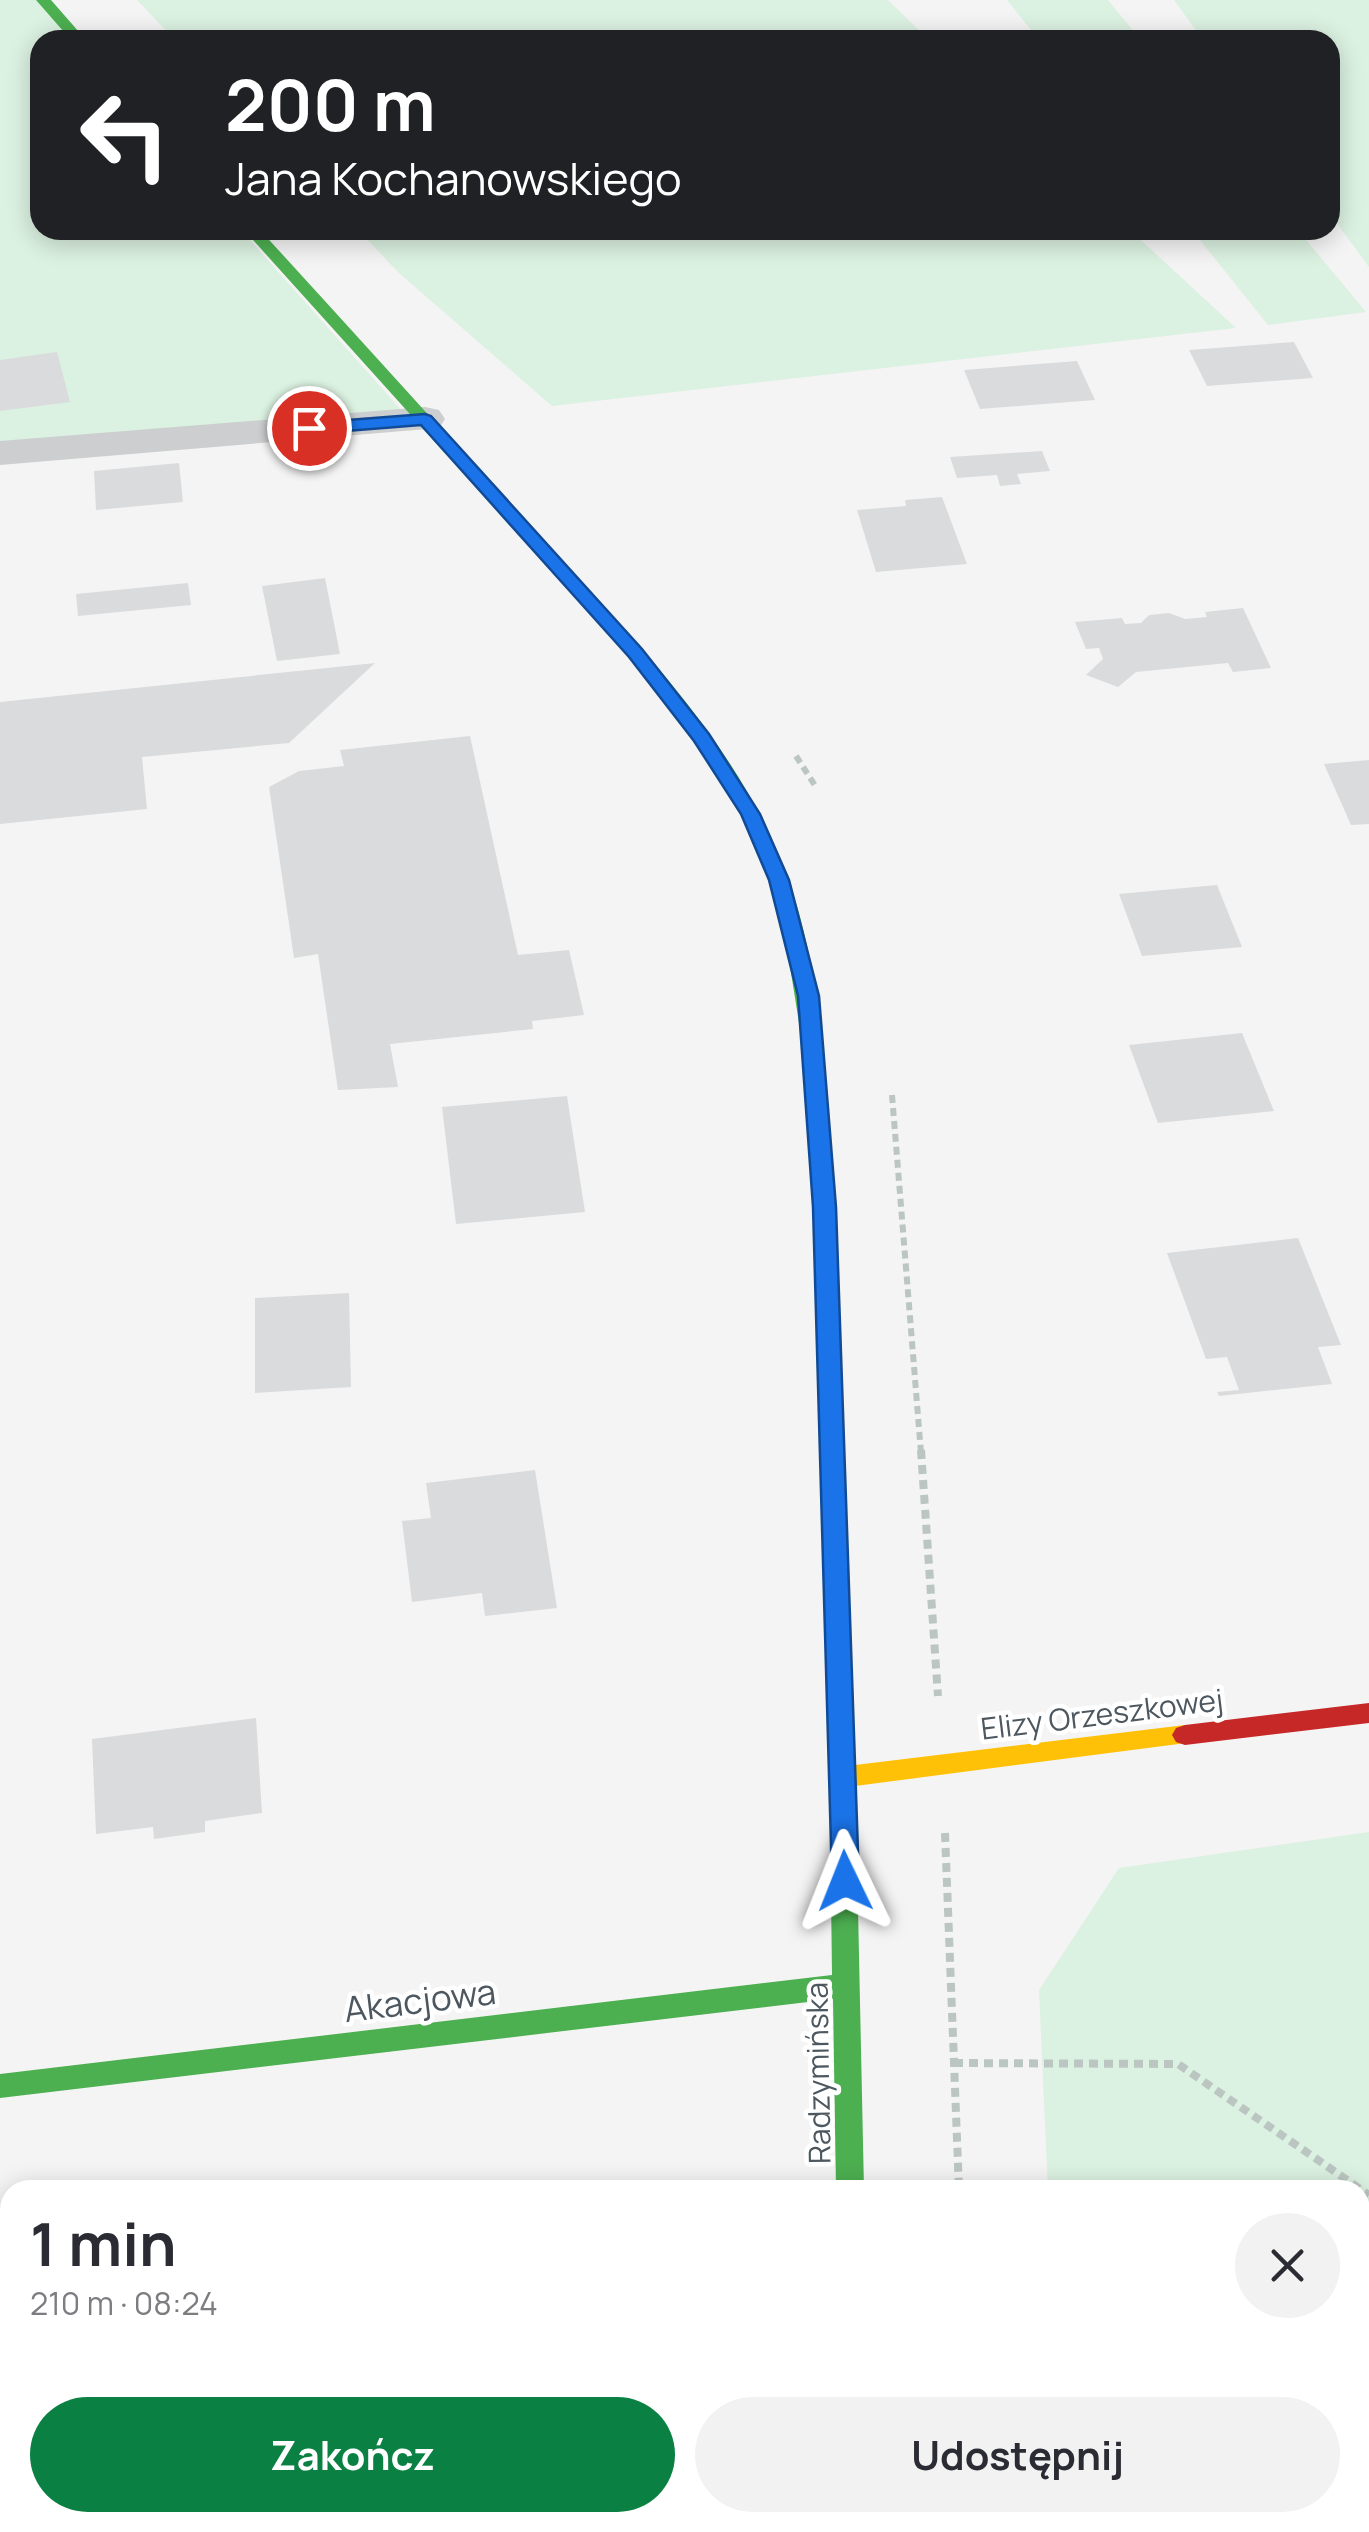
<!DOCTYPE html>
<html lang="pl">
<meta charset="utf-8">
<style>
body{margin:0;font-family:Manrope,sans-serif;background:#f2f2f3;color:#2b2b33;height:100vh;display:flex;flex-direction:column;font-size:38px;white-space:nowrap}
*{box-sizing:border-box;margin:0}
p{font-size:32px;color:#7c7c81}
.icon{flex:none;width:55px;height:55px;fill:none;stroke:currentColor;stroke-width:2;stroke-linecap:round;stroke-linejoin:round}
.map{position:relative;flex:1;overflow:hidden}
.panel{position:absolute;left:0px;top:2180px;width:1370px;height:352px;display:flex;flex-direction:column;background:#fff;border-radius:30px 30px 0 0;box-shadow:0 5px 25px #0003}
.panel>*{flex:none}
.hud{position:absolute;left:30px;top:30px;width:1310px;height:210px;border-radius:30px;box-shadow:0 5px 25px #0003;background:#202124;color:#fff;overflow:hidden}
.pin{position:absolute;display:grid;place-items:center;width:85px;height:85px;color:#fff;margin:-42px;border:5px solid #fff;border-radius:50%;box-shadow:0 2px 10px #0007}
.me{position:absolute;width:110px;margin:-55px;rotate:358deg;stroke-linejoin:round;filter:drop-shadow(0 0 8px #0008)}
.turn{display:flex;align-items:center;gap:35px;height:210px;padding:0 30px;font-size:45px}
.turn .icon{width:130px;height:130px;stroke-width:2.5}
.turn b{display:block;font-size:70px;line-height:85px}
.round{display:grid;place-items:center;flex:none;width:105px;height:105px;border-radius:52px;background:#f2f2f3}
.summary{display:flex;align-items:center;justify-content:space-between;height:170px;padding:0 30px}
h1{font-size:60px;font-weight:700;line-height:75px}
.cta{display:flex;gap:20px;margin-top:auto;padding:20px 30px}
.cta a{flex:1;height:115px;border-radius:60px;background:#0b8043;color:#fff;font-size:40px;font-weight:700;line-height:115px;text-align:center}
.cta a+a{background:#f2f2f3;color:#2b2b33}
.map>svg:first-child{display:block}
.green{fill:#dbf1e1}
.building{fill:#dadbdc}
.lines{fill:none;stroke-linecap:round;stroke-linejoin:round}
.path-far1{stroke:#bbc6c2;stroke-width:6;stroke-dasharray:8 5;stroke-linecap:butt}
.path{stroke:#bbc6c2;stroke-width:8;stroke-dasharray:9 6;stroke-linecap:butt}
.street{fill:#cccecf;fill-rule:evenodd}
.fast{fill:#4caf50;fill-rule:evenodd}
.slow{fill:#ffc107;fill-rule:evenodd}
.jam{fill:#c62828;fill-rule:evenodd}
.route{fill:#1a73e8;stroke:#114b97;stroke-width:2.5}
.labels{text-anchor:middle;stroke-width:9;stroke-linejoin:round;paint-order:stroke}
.street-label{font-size:30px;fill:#4c575f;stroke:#fff}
.near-street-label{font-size:35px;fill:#4c575f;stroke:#fff}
</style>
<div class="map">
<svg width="1369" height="2532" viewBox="0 0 1369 2532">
<rect width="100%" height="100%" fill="#f4f4f4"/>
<!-- green -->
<g class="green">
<polygon points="0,0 37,0 73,40 40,40 40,230 241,230 411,421 0,453"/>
<polygon points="137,0 888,0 929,40 175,40"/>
<polygon points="1007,0 1108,0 1141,40 1039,40"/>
<polygon points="1174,0 1369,0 1369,267 1330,214 1330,40 1203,40"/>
<polygon points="358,230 1130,230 1236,328 552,406 399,273"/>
<polygon points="1192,230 1298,230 1366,312 1268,325"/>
<polygon points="1369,1832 1369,2532 1063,2532 1062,2522 1360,2522 1360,2190 1048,2190 1039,1990 1119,1868"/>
</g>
<!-- building -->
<g class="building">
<polygon points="1294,342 1313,378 1207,386 1189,350"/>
<polygon points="57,352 70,402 0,411 0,360"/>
<polygon points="1077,361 1095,400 980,409 964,370"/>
<polygon points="1042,451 1050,471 1017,474 1021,484 1000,486 997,475 957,478 950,457"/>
<polygon points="179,463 183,502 96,510 94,471"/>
<polygon points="942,497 967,564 876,572 857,510 906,506 905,500"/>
<polygon points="325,578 340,654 277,661 262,586"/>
<polygon points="188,583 191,605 78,616 76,594"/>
<polygon points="1243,608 1271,668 1233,672 1228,663 1136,672 1118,687 1086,675 1103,659 1099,648 1086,649 1075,622 1122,618 1125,624 1141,623 1149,615 1169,613 1185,619 1207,617 1205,612"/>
<polygon points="375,663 289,743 142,757 147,809 0,824 0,702"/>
<polygon points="470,736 518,955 569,950 584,1015 532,1021 533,1029 390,1044 398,1087 338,1090 318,954 294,958 269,787 299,771 344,766 340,750"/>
<polygon points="1369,760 1369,824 1351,825 1324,764"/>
<polygon points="1217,885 1242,947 1142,956 1119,894"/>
<polygon points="1242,1033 1274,1111 1158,1123 1129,1045"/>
<polygon points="567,1096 585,1212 456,1224 442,1107"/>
<polygon points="1298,1238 1341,1345 1318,1347 1332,1384 1219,1396 1217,1392 1239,1390 1227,1357 1206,1359 1167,1253"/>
<polygon points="349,1293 351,1387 255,1393 255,1298"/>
<polygon points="535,1470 557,1608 485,1616 482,1593 412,1602 402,1521 431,1518 426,1483"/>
<polygon points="256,1718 262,1813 205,1821 205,1832 154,1839 153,1827 96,1834 92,1739"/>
</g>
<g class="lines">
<!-- path-far1 -->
<g class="path-far1">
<polyline points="796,756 816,787"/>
<polyline points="892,1095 921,1453"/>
</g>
<!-- path -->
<g class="path">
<polyline points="921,1450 938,1696"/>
<polyline points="945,1833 959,2190"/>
<polyline points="954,2063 1178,2064 1369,2195"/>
<polyline points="972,2522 973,2532"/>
</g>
<!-- street -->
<polygon class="street" points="425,407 439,410 445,419 439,428 0,465 0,441"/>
<!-- fast -->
<g class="fast">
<polygon points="36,0 51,0 86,40 71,40"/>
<path d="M 244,230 L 260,230 C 351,329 441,429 531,528 C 629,635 739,741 789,881 C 822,976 826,1080 834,1180 L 831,1185 L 815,1185 L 812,1180 L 800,1029 L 788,954 L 769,881 L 750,832 L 725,785 L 697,742 L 629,657 Z"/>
<polygon points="843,1803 852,1806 856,1814 864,2190 836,2190 833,1999 0,2098 0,2074 832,1975 830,1814 834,1806"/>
<rect x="842" y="2522" width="32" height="10"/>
</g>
<!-- slow -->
<polygon class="slow" points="833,1467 841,1470 845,1476 855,1765 1185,1725 1194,1728 1198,1735 1194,1742 855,1786 856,1814 852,1822 843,1825 834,1822 830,1814 821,1476 825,1470"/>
<!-- jam -->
<g class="jam">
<polygon points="823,1172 834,1180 845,1476 841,1482 825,1482 821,1476 812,1180"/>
<polygon points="1369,1703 1369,1723 1185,1745 1176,1742 1172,1735 1176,1728 1185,1725"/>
</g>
</g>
<!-- route -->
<polygon class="route" points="425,414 431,416 642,649 709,734 760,814 789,880 819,996 836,1207 859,1881 855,1889 845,1893 836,1889 832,1881 813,1207 798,996 769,880 741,814 694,741 629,657 421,425 309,434 301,428 309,423"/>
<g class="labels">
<!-- street labels -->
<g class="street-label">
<text transform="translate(1102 1715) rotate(-7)" y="10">Elizy Orzeszkowej</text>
<text transform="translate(819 2073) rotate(-91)" y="10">Radzymińska</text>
</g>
<!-- near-street labels -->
<g class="near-street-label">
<text transform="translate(420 2001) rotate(-7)" y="12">Akacjowa</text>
</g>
</g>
</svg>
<div class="pin" style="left:309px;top:428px;background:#d93025"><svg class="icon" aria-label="arrive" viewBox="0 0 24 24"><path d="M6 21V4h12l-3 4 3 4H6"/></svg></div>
<svg class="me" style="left:845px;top:1881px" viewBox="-20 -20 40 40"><path d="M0-17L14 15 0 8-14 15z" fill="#1a73e8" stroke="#fff" stroke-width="4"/></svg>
<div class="hud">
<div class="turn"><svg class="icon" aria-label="left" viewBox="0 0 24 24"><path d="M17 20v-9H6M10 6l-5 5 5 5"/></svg><div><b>200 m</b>Jana Kochanowskiego</div></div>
</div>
<section class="panel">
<div class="summary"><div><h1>1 min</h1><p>210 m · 08:24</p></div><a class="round"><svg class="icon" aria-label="close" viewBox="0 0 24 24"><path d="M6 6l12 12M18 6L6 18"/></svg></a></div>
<div class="cta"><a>Zakończ</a><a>Udostępnij</a></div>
</section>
</div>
